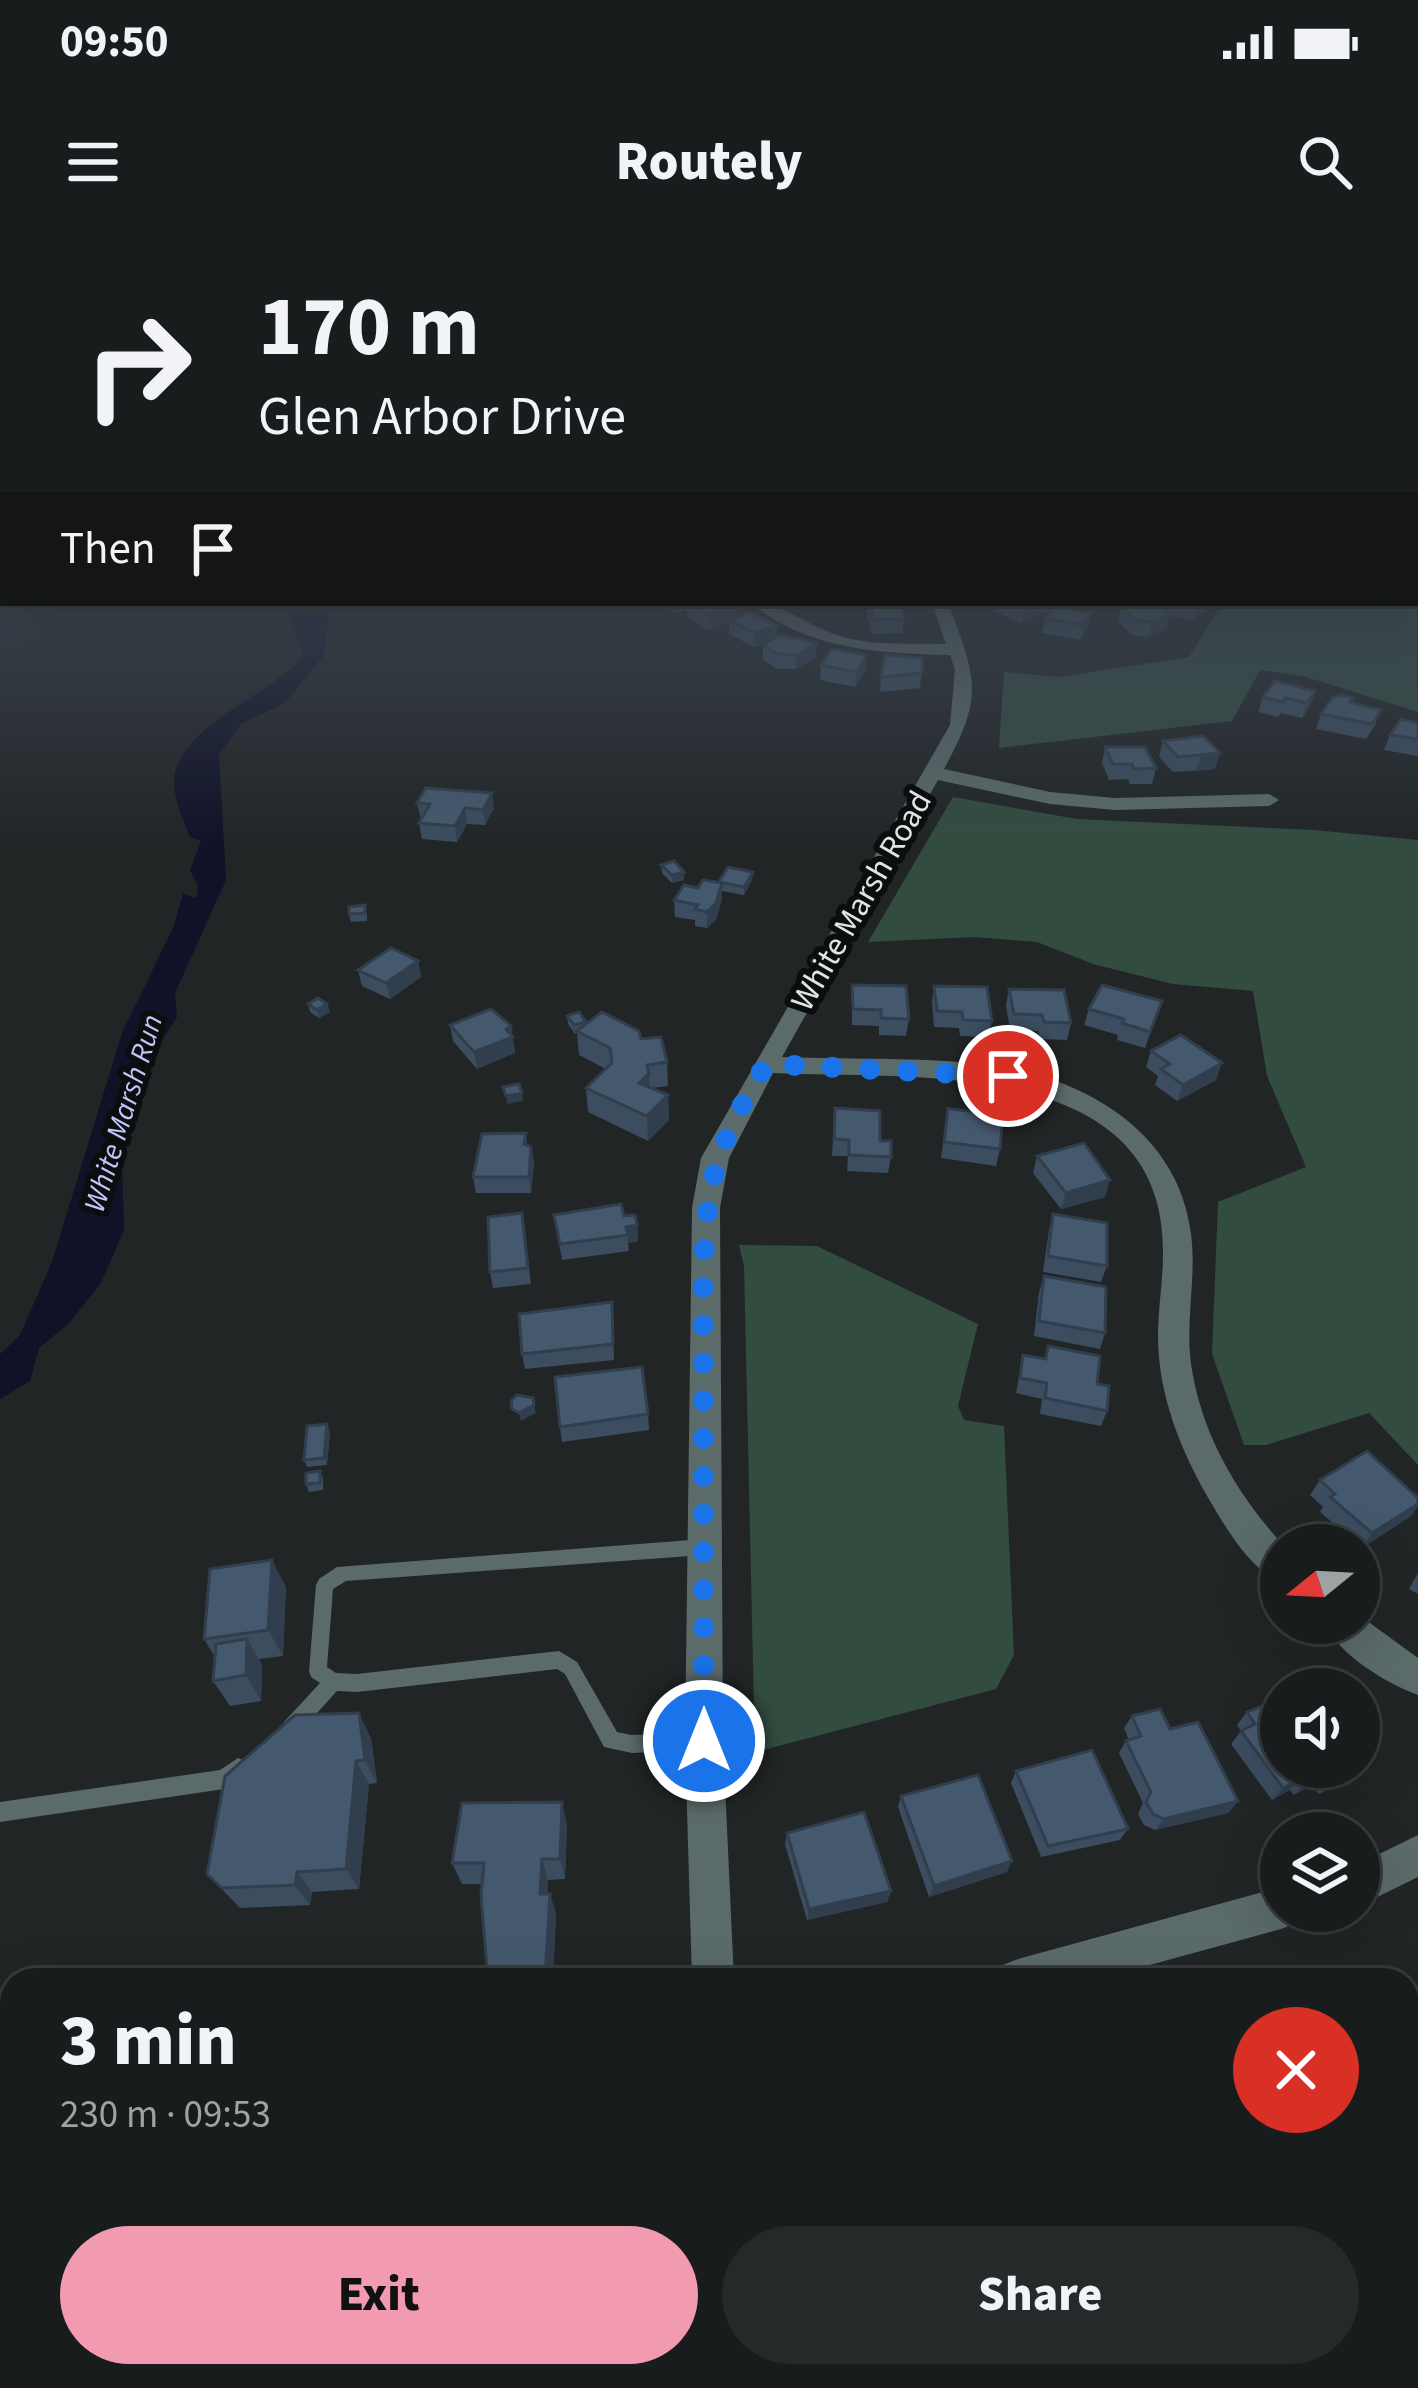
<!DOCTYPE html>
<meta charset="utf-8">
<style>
body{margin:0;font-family:"Source Sans 3",sans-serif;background:#262929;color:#f1f3f6;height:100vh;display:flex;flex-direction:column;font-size:45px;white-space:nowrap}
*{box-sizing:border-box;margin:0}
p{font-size:39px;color:#9fa1a3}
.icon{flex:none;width:66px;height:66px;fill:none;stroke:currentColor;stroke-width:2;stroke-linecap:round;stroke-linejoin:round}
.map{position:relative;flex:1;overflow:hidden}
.panel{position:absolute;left:0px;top:1728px;width:1419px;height:420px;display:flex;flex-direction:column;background:#191c1c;border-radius:36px 36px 0 0;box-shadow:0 12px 48px #0002,0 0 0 3px #373a3b}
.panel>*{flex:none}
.hud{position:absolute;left:0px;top:0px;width:1419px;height:366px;box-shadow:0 12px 48px #0002,0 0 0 3px #373a3b;background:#191c1c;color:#f1f3f6;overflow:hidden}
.needle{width:78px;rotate:252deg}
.fabs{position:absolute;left:1260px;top:1284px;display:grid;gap:24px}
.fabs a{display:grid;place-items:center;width:120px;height:120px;border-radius:50%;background:#191c1c;box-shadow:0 12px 48px #0002,0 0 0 3px #373a3b;font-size:60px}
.pin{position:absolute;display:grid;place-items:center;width:102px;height:102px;color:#fff;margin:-51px;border:6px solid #fff;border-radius:50%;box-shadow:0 3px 12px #0007}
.me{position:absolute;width:132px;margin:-66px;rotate:0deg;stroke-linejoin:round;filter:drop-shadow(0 0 9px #0008)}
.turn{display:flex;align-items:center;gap:42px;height:252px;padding:0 60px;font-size:54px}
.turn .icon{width:156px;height:156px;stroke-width:2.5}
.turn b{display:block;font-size:84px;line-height:102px}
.then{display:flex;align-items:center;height:114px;padding:0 60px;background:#0003;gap:24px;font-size:45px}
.round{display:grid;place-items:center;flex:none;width:126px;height:126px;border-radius:63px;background:#262929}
.head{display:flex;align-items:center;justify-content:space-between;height:204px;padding:0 60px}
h1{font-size:72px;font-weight:800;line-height:90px}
.cta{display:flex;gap:24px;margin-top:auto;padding:24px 60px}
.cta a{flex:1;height:138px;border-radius:72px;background:#f29aaf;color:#111;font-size:48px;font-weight:800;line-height:138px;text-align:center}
.cta a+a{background:#262929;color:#f1f3f6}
.status{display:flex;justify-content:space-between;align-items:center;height:84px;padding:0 60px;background:#191c1c;direction:ltr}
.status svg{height:33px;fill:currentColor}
header{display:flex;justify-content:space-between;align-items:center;height:156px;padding:0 60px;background:#191c1c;font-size:54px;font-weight:800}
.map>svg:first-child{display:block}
.green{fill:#334c40}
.water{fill:#101227}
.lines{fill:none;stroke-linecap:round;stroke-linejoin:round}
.lane{fill:#5b6b6a;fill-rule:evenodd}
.street{fill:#5b6b6a;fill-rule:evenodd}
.wall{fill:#3b4d5f}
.shaded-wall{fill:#303e4d}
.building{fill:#45596e;stroke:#303e4d;stroke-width:3}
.route{stroke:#1a73e8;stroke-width:21;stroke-dasharray:0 37.8}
.labels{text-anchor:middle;stroke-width:12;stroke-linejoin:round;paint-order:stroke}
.far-water-label{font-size:30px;font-style:italic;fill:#c0c8fb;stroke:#0c0d0e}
.street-label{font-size:33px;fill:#e1e4e5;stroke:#0c0d0e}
</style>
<div class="status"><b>09:50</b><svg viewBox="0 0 49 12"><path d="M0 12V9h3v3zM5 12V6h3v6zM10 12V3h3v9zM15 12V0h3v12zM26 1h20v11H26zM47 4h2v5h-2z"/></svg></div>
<header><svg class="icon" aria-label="menu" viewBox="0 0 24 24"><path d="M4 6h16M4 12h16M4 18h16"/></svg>Routely<svg class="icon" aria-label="search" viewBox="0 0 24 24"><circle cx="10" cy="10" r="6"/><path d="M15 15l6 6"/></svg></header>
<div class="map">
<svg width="1418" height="2148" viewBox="0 0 1418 2148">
<rect width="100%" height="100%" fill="#212526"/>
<!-- green -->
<g class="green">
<polygon points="1416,307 1418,472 1303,436 1260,430 1232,481 999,508 1004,432 1059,437 1189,417 1223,363 1416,363"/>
<polygon points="953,557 1077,579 1314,590 1418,600 1418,1225 1369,1173 1266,1205 1244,1205 1212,1114 1218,962 1306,927 1267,836 1253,751 1173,744 1093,724 1037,702 974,697 868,702"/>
<polygon points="739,1005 817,1006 978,1084 958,1166 964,1180 1004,1186 1014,1415 996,1449 755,1512 744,1026"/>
</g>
<!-- water -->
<path class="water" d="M 283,363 L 330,363 L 324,415 L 285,463 L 241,484 L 219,514 L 226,640 L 175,753 L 177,777 L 139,837 L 139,855 L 122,924 L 124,990 L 101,1043 L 69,1083 L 39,1108 L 30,1141 L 0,1159 L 0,1114 L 20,1095 L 52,1022 L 122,793 L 173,688 L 183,654 L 196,658 L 198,646 L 190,630 L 201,601 L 189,596 C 184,579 174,561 174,543 C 174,487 273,455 304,415 Z"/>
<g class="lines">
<!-- lane -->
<g class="lane">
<polygon points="704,1299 710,1302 713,1307 710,1312 704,1315 346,1341 333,1349 327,1427 336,1433 357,1434 559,1411 577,1422 617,1492 632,1495 701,1492 708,1494 711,1501 708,1508 701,1510 632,1513 604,1507 565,1434 557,1429 357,1452 337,1451 298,1494 291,1497 284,1494 282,1488 284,1482 320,1443 311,1437 309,1431 316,1345 319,1339 337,1327"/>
<polygon points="238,1518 245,1521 248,1528 245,1535 224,1549 0,1582 0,1562 220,1530"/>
</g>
<!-- street -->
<g class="street">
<path d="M 751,363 C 782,363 802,382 831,393 C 866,407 909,403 946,404 L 932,363 L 948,363 C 976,438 985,455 944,529 L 1050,552 L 1115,558 L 1269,554 L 1279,560 L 1269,566 L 1115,570 L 1050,564 L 938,540 L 782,817 C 851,820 943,816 1009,828 C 1097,845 1180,899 1191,994 C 1197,1039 1184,1085 1192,1130 C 1203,1197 1238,1255 1283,1305 L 1281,1342 C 1251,1331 1226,1288 1210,1261 C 1181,1211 1158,1155 1158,1096 C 1158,1069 1163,1041 1163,1014 C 1166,813 908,840 773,833 L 729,918 L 720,968 L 723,1501 L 734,1740 L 692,1740 L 685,1501 L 692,968 L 701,918 L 950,485 L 955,429 L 950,415 C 880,413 808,410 751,363 Z"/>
<path d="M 1359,1375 L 1418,1418 L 1418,1455 C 1386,1443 1339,1415 1324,1383 L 1359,1383 Z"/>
<polygon points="1418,1595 1418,1637 1359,1666 1359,1624"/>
<polygon points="1281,1647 1281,1671 1300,1671 1296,1683 1281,1689 1095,1740 997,1740 1003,1725 1018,1719"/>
<polygon points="770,2136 820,2136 824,2148 774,2148"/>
</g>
</g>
<!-- wall -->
<g class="wall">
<polygon points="659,363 732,363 736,377 777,385 777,397 816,418 796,429 777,429 763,420 763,405 768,402 754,407 729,394 729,382 708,390 687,377 687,369 675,373"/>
<polygon points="861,363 901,363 904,379 902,393 872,394 867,376 868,369 865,369"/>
<polygon points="996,363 1052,363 1051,369 1091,373 1088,387 1080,400 1042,393 1045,378 1051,370 1021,383 995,371"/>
<polygon points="1163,363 1206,363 1204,371 1193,381 1169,375 1166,390 1148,397 1131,394 1118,381 1122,367 1162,368"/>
<polygon points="923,418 920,448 880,452 881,437"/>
<polygon points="821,425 866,429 855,447 820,440"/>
<polygon points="1315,451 1310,466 1302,478 1281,473 1278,477 1258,472 1263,457"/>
<polygon points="1381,470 1375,485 1366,499 1316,489 1321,474"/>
<polygon points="1418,483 1418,516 1384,510 1390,495"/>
<polygon points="1203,496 1215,529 1173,532 1159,517 1163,501"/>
<polygon points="1105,507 1156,528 1152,544 1130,544 1128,539 1109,540 1102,523"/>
<polygon points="417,563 494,568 485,585 467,584 457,602 422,599 419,583 421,579"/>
<polygon points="661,625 684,640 672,643 662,633"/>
<polygon points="753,632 752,640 744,655 722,651 722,659 716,680 707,688 695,686 695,680 675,677 674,660 698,648"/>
<polygon points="367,673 367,681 351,682 349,674"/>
<polygon points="418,721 421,737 390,759 362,746 358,730"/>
<polygon points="852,745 909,779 906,796 879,795 879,786 852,785"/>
<polygon points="934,746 992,781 988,797 960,796 959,788 934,787 932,762"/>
<polygon points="1009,749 1071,783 1067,800 1040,799 1038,791 1010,790 1006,765"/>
<polygon points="1162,761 1145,808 1117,800 1118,795 1084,785 1089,769"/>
<polygon points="308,764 327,764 330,772 319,778 310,772"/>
<polygon points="567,776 586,782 586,784 641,799 667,822 668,846 652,848 668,855 669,880 648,901 588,872 586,848 606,829 579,815 577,793 575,794 568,784"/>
<polygon points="450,785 511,786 515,813 477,829 453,801"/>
<polygon points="1151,811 1216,840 1177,861 1155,845 1158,836 1146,827"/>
<polygon points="835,868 880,901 891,917 888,933 847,931 848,916 832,916"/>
<polygon points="948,869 1000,909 996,926 941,918"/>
<polygon points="526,893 527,905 531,907 534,923 531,953 476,953 473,937"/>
<polygon points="1037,916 1105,957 1061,969 1033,933"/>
<polygon points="522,973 531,1044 493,1048 490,1032"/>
<polygon points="1053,974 1107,1026 1101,1042 1043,1032 1049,990"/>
<polygon points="554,975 624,976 637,985 638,1001 628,1003 629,1011 562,1020"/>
<polygon points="1044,1036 1105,1093 1100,1109 1034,1096 1039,1052"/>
<polygon points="612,1062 614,1120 525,1129 522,1114"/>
<polygon points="1048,1106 1097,1144 1107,1171 1101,1186 1040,1174 1042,1159 1016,1153 1023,1115 1044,1119"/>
<polygon points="648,1174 649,1190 562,1202 560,1187"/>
<polygon points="327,1184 330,1192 327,1225 307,1227 304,1220"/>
<polygon points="320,1231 323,1239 323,1250 309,1252 306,1244"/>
<polygon points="1320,1240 1418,1258 1418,1266 1411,1276 1362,1308 1320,1272 1323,1267 1310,1255"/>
<polygon points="1418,1333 1418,1354 1409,1349"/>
<polygon points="286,1347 283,1416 259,1419 262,1425 261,1461 230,1466 213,1441 215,1417 204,1399"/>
<polygon points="1247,1472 1359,1527 1347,1539 1319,1554 1312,1545 1294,1555 1290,1550 1272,1560 1231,1504 1241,1491 1237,1485"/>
<polygon points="1132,1476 1170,1489 1238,1561 1228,1573 1155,1590 1144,1585 1138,1574 1143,1563 1119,1513 1126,1501 1129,1500 1124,1488"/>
<polygon points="371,1498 377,1543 369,1544 359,1649 312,1652 310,1665 240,1668 207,1634"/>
<polygon points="1016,1531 1128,1589 1120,1600 1041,1617 1011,1543"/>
<polygon points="901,1556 1007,1632 929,1657 898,1567"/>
<polygon points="567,1584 565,1639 548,1640 547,1654 550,1654 556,1674 553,1740 488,1740 482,1644 462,1644 452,1623"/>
<polygon points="787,1593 891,1651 887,1662 807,1680 785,1604"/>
<polygon points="1418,1755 1418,1886 1412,1888 1407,1878 1407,1759"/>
<polygon points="1418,2022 1418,2148 1378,2148 1371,2136 1407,2136 1407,2029"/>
</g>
<!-- shaded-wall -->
<g class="shaded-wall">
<polygon points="675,363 703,363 687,363 687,369 675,373"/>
<polygon points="1037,363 1052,363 1051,370 1021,383 1024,369"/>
<polygon points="1201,363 1206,363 1204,371 1193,381 1197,367"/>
<polygon points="736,365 736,379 729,380 729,382 708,390 708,375"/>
<polygon points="1091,373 1088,387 1080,400 1083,385"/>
<polygon points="1170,376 1166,390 1148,397 1152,382"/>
<polygon points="777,385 777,399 754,407 754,393"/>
<polygon points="817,403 816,418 796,429 797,415"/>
<polygon points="867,415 866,429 855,447 857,432"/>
<polygon points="1315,451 1310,466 1302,478 1307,463"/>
<polygon points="1220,513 1215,529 1196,531 1201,516"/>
<polygon points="492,553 494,568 485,585 483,570"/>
<polygon points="465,568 467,584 457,602 455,586"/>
<polygon points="684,632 684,640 672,643 672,635"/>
<polygon points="753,632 752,640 744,655 744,647"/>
<polygon points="722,643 722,659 716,680 707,688 707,672"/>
<polygon points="418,721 421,737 390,759 386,743"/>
<polygon points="327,764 330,772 319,778 317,770"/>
<polygon points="511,786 515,813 477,829 474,812"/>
<polygon points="1222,823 1216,840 1177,861 1183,845"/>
<polygon points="649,834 650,858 639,843"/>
<polygon points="522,853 523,861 507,864 506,856"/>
<polygon points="668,855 669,880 648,901 647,876"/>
<polygon points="531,907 534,923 531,953 529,937"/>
<polygon points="1110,940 1105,957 1061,969 1066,953"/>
<polygon points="637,985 638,1001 628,1003 626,987"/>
<polygon points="534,1165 536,1173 521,1181 519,1173"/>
<polygon points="327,1184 330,1192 327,1225 324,1218"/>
<polygon points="1418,1264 1411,1276 1362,1308 1372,1293"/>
<polygon points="272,1320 286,1347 283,1416 268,1390"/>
<polygon points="247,1399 262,1425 261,1461 246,1435"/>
<polygon points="359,1473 371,1498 377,1543 365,1520"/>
<polygon points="356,1521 369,1544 359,1649 346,1629"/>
<polygon points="1359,1527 1347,1539 1319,1554 1330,1542"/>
<polygon points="1323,1533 1312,1545 1294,1555 1305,1543"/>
<polygon points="1301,1538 1290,1550 1272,1560 1283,1548"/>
<polygon points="1238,1561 1228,1573 1155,1590 1164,1579"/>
<polygon points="562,1562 567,1584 565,1639 560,1619"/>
<polygon points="542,1619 548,1640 547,1674 540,1654"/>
<polygon points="1012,1621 1007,1632 929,1657 934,1646"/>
<polygon points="297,1632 312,1652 310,1665 295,1645"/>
<polygon points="891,1651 887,1662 807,1680 809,1669"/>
<polygon points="550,1654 556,1674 553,1740 546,1740"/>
<polygon points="0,1788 12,1795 12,1845 0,1851"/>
</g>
<!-- building -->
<g class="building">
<polygon points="687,363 732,363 736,365 708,375"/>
<polygon points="869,363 901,363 904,379 874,379"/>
<polygon points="1011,363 1037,363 1024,369"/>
<polygon points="1158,364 1170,376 1152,382 1135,380 1122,367"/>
<polygon points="1052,367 1091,373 1083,385 1045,378"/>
<polygon points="749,372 777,385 754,393 729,380"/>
<polygon points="780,395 817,403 797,415 778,414 763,405"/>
<polygon points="832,409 867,415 857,432 821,425"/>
<polygon points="885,415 923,418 922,433 881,437"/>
<polygon points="1275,441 1315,451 1307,463 1286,458 1283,462 1263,457"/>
<polygon points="1341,455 1353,458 1350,462 1381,470 1372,484 1321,474 1332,458"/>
<polygon points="1401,479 1418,483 1418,499 1390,495"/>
<polygon points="1203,496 1220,513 1178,517 1163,501"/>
<polygon points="1105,507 1145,507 1156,528 1134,529 1132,524 1113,524"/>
<polygon points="426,548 492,553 483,570 465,568 455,586 419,583 430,564 417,563"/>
<polygon points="674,621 684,632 672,635 661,625"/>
<polygon points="728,627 753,632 744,647 719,642"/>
<polygon points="703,640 722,643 716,663 707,672 695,669 698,665 674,660 684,645 698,648"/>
<polygon points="365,665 365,673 349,674 349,667"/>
<polygon points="391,708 418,721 386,743 358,730"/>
<polygon points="852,745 906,746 909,779 881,778 881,770 853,769"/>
<polygon points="1102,745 1162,761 1150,792 1122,783 1124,779 1089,769"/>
<polygon points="934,746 987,747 992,781 963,780 962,772 937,771"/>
<polygon points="1009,749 1064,750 1071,783 1044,782 1042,775 1014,774"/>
<polygon points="318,758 327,764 317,770 308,764"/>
<polygon points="491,769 511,786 506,789 513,797 474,812 450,785"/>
<polygon points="579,772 586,782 574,785 567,776"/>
<polygon points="602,772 639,791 641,799 661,797 667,822 647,825 649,834 639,843 668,855 647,876 586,848 612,823 610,808 577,791"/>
<polygon points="1181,795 1222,823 1183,845 1161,829 1170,824 1151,811"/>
<polygon points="519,844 522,853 506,856 503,847"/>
<polygon points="835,868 880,871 880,901 891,901 891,917 849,915 849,900 834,899"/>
<polygon points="948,869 1003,874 1000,909 944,902"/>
<polygon points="526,893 524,904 531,907 529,937 473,937 482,894"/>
<polygon points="1084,903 1110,940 1066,953 1037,916"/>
<polygon points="621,964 624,976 635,975 637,985 626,987 628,995 560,1004 554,975"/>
<polygon points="522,973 528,1028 490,1032 488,977"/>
<polygon points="1053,974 1107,983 1107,1026 1048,1016"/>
<polygon points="1044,1036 1106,1047 1105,1093 1039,1081"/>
<polygon points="612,1062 613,1104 522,1114 519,1074"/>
<polygon points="1048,1106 1100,1116 1097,1144 1109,1146 1107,1171 1045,1158 1047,1143 1020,1138 1023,1115 1046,1119"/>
<polygon points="642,1127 648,1174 560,1187 555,1137"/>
<polygon points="517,1155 533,1158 534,1165 519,1173 512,1169 511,1161"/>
<polygon points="327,1184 324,1218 304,1220 307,1186"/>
<polygon points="1367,1211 1418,1258 1418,1264 1372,1293 1330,1257 1335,1254 1320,1240"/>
<polygon points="320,1231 320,1243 306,1244 306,1233"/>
<polygon points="272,1320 268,1390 204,1399 210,1329"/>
<polygon points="247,1399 246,1435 213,1441 216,1404"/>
<polygon points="1281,1459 1281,1527 1358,1527 1330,1542 1323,1533 1305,1543 1301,1538 1283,1548 1241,1491 1255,1484 1247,1472"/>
<polygon points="1160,1469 1170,1489 1198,1482 1238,1561 1164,1579 1153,1574 1146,1562 1151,1552 1126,1501 1141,1496 1132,1476"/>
<polygon points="359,1473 365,1520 356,1521 346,1629 297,1632 295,1645 222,1648 207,1634 225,1536 295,1475"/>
<polygon points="1092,1510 1128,1589 1048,1606 1016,1531"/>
<polygon points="978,1535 1012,1621 934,1646 901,1556"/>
<polygon points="562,1562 560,1619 542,1619 540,1654 550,1654 545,1738 488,1740 481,1655 484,1623 452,1623 462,1563"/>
<polygon points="864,1572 891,1651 809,1669 787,1593"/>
<polygon points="1418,1755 1418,1863 1407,1840 1407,1759"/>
<polygon points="1407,1942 1418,1964 1418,1966 1407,1970"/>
<polygon points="1418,2031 1418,2047 1411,2035"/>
<polygon points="1418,2069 1418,2148 1402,2148 1395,2136 1407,2136 1407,2076"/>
</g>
<!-- sky -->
<linearGradient id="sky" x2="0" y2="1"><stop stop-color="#121415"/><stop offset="0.5" stop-color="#3d4652"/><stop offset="1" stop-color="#3d4652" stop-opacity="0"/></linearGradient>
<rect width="1418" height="608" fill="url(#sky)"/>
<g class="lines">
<!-- route -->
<path class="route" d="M 704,1501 L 703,1037 C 707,940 715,908 766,824 L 1008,836"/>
</g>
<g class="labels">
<!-- far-water labels -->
<g class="far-water-label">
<text transform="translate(123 873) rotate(-73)" y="10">White Marsh Run</text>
</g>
<!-- street labels -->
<g class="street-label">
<text transform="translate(860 660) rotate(-60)" y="12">White Marsh Road</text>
</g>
</g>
</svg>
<div class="fabs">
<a><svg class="needle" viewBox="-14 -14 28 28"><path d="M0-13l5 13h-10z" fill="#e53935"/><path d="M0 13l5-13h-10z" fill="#9fa1a3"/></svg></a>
<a><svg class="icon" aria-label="sound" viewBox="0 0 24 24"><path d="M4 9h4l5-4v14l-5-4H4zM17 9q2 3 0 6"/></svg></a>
<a><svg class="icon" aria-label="layers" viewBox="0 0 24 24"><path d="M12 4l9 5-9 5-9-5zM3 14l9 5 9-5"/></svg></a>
</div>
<div class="pin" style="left:1008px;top:836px;background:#d93025"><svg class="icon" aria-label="arrive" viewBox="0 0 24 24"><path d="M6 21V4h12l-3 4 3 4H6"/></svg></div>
<svg class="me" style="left:704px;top:1501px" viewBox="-20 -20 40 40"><circle r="17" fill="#1a73e8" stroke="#fff" stroke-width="3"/><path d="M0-11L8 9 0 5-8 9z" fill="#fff"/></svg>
<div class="hud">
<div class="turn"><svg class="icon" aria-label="right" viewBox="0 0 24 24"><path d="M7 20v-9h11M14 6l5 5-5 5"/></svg><div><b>170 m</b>Glen Arbor Drive</div></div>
<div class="then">Then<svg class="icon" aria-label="arrive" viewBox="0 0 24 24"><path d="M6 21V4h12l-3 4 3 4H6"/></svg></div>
</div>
<section class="panel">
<div class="head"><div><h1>3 min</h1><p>230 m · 09:53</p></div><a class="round" style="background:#d93025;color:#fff"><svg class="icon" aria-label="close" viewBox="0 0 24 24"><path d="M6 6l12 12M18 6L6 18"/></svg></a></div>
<div class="cta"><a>Exit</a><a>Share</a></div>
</section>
</div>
